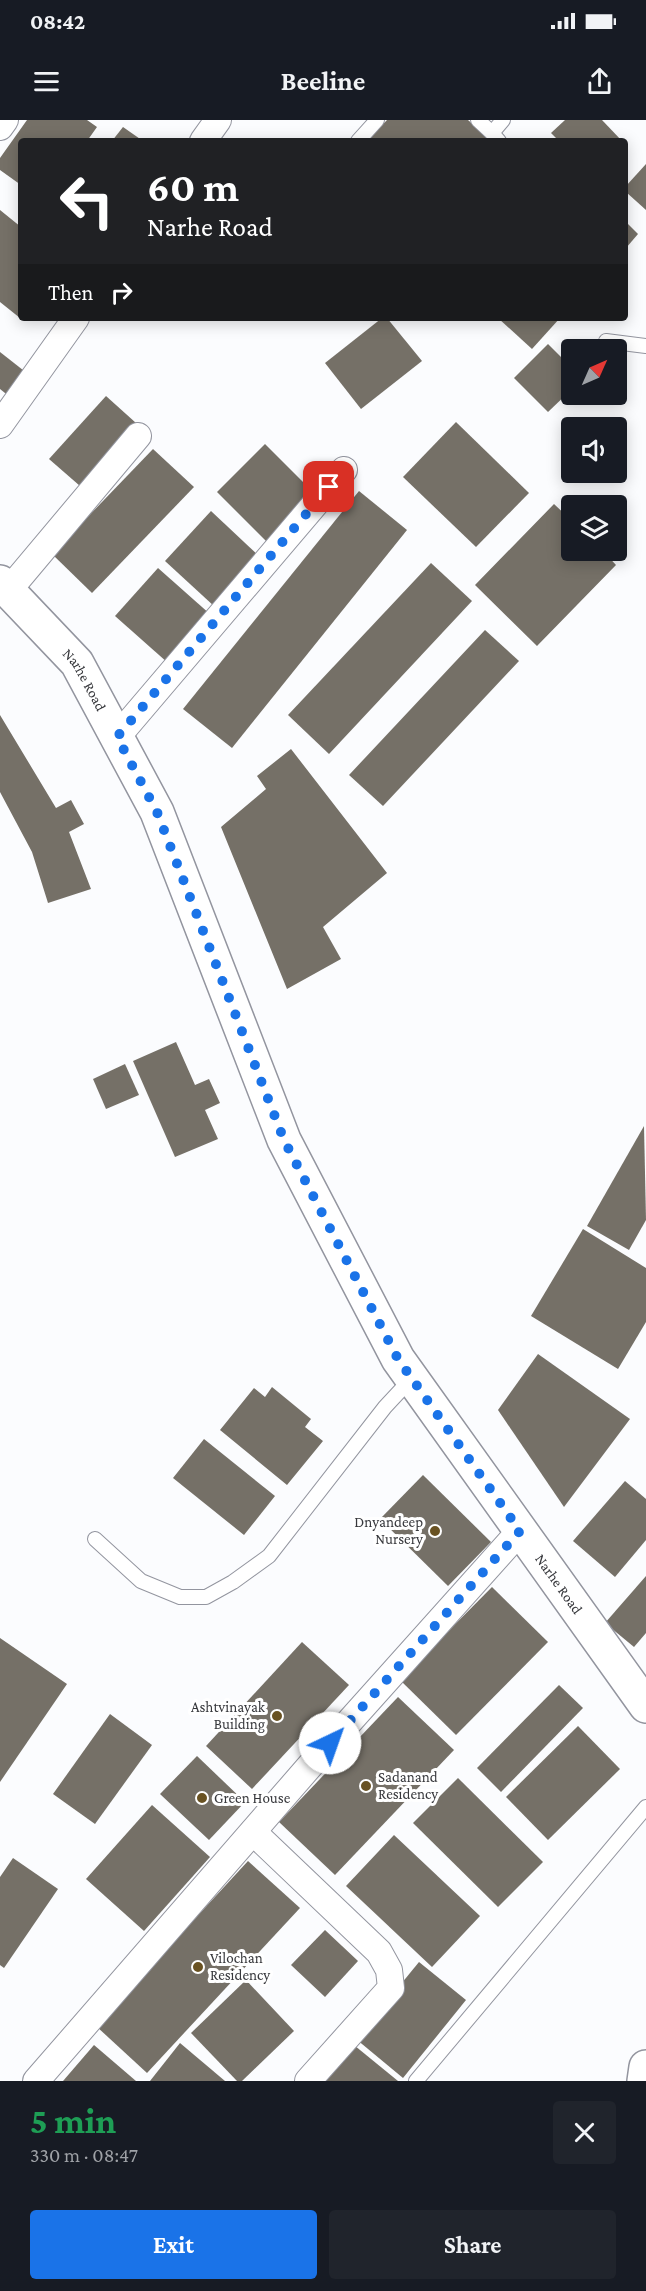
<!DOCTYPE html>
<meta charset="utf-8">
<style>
body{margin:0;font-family:"Crimson Pro",serif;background:#20242c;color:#f1f3f6;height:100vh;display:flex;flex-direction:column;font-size:22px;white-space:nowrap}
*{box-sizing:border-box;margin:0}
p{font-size:20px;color:#9ea1a6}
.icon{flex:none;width:33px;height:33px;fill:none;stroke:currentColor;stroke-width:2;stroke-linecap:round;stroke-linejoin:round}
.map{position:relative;height:1961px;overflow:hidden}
.side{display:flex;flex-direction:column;background:#171b24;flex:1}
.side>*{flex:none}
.guide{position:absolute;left:18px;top:18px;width:610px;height:183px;border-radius:6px;box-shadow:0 3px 15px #0003;background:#202124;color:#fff;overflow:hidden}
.needle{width:39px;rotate:45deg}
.buttons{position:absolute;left:561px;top:219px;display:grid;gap:12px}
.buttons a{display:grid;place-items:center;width:66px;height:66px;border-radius:6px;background:#171b24;box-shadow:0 3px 15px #0003;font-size:30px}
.pin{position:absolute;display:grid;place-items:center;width:51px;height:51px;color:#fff;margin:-26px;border-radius:12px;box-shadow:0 3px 9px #0006}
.me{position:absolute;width:66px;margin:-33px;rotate:42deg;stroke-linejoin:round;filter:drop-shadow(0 0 4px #0008)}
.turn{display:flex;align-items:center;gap:21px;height:126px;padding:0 30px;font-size:27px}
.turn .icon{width:78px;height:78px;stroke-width:2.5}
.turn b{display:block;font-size:42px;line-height:51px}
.then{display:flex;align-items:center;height:57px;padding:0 30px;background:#0003;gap:12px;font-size:22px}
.round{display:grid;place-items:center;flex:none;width:63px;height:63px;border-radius:6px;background:#20242c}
.headline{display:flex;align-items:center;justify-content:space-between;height:102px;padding:0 30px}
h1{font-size:36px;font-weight:700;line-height:45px;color:#1e9e55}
.cta{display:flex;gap:12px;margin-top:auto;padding:12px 30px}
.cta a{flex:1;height:69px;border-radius:6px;background:#1a73e8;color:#fff;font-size:24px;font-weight:700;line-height:69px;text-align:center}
.cta a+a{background:#20242c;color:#f1f3f6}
.status{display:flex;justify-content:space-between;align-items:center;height:42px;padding:0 30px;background:#171b24;direction:ltr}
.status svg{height:16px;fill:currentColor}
header{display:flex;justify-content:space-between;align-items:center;height:78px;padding:0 30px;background:#171b24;font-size:27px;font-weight:700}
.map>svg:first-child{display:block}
.building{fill:#757067}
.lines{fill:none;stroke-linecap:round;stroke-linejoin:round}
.lane-casing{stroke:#93959f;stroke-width:16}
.street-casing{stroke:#93959f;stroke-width:28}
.secondary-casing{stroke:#93959f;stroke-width:36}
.lane{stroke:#fff;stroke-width:14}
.street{stroke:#fff;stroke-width:26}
.secondary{stroke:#fff;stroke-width:33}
.route{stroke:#1a73e8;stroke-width:10;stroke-dasharray:0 18}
.poi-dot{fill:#695222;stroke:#fff;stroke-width:2}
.labels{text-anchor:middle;stroke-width:6;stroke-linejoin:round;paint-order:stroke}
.street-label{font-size:15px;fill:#37383c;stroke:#fff}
.poi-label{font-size:15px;fill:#37383c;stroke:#fff;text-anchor:start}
</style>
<div class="status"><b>08:42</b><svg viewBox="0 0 49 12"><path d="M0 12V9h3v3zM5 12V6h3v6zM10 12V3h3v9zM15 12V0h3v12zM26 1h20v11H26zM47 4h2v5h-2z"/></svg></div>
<header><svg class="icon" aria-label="menu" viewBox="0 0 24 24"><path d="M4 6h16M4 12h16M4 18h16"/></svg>Beeline<svg class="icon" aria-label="share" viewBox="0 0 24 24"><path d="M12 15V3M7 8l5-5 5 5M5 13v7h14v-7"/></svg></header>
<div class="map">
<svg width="646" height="1961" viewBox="0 0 646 1961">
<rect width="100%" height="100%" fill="#fbfcfe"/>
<!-- building -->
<g class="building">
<polygon points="27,0 87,0 97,7 87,21 21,21 21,65 0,50 0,38"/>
<polygon points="387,0 468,0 491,21 367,21"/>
<polygon points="565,0 602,0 622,21 559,21 551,13"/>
<polygon points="123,7 143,21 112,21"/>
<polygon points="646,44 646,90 626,72 626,66"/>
<polygon points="0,90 21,107 20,198 0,182"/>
<polygon points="626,102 638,114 626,128"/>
<polygon points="382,198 387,198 422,241 361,289 325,243"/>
<polygon points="498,198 560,198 532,229"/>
<polygon points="548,224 572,248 572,269 548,292 514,258"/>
<polygon points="0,232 28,254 10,277 0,269"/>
<polygon points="106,276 136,303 80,366 49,339"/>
<polygon points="456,302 529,373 476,427 403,357"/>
<polygon points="265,324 314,373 266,421 217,372"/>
<polygon points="153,329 194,367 92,473 52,434"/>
<polygon points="359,371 407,410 232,628 183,589"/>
<polygon points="554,384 572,401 572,430 602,430 616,445 537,526 475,465"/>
<polygon points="211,391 261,438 215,487 165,441"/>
<polygon points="431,443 472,481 329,634 288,595"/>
<polygon points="158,448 211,495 168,543 115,496"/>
<polygon points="485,510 519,541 383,686 349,655"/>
<polygon points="0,595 56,688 71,680 84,704 69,712 91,769 48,783 32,732 0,672"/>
<polygon points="291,629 387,753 323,807 341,839 287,869 221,707 266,669 257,656"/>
<polygon points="176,922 195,965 209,959 220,983 205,990 218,1019 175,1037 133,941"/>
<polygon points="125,944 139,975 106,989 93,959"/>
<polygon points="644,1006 646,1100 629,1130 587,1106"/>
<polygon points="583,1109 646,1148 646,1202 618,1249 531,1196"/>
<polygon points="538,1234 630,1299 564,1387 498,1290"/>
<polygon points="272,1267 311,1299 305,1307 323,1321 287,1365 220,1310 254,1268 265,1277"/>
<polygon points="204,1319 275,1376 244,1415 173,1358"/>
<polygon points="423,1355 491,1422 448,1466 380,1399"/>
<polygon points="625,1361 646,1379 646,1420 615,1457 573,1421"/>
<polygon points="646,1456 646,1513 634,1527 605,1503"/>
<polygon points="492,1467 548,1522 456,1615 400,1560"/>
<polygon points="0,1518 67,1564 0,1662"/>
<polygon points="302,1522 349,1565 252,1669 206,1626"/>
<polygon points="559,1565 583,1588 501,1672 477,1648"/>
<polygon points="398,1577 454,1630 335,1755 279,1702"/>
<polygon points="110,1594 152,1625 95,1704 53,1674"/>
<polygon points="578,1606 620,1649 548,1720 506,1677"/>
<polygon points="197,1636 245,1682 209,1720 160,1674"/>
<polygon points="458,1658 543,1742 498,1787 413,1703"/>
<polygon points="152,1685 210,1737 144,1811 86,1759"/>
<polygon points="394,1715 480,1796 432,1847 346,1766"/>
<polygon points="13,1738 58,1769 4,1848 0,1845 0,1757"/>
<polygon points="248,1741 300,1788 147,1953 96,1906"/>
<polygon points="325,1810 358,1841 325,1877 291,1845"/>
<polygon points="419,1842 466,1880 403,1958 356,1919"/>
<polygon points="246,1860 294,1911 242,1961 237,1961 191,1913"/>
<polygon points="349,1921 398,1961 317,1961"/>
<polygon points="180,1923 225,1961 150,1961"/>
<polygon points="94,1925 136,1961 63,1961"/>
</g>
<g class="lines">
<!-- lane casing -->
<g class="lane-casing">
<g id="lane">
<polyline points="478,0 492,13"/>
<polyline points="358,21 377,0"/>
<polyline points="499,21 492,13 503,0"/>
<polyline points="606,221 646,226"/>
<polyline points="95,1419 141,1461 180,1477 206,1477 233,1462 269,1436 385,1287 412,1258"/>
<polyline points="416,1961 646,1687"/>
</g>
</g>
<!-- street casing -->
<g class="street-casing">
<g id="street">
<polyline points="0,7 5,0"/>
<polyline points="203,21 218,0"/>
<polyline points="0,305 76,198"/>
<polyline points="8,471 138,316"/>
<polyline points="117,617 344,350"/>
<polyline points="253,1712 379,1832 389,1850 391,1868 308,1961"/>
<polyline points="36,1961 315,1640 520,1411"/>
</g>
</g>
<!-- secondary casing -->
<g class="secondary-casing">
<g id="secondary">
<path id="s1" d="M 0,462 L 77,543 L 157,692 L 284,1020 L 398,1239 L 646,1586"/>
<polyline points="644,1961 646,1947"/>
</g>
</g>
<!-- lane -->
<use href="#lane" class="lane"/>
<!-- street -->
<use href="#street" class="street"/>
<!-- secondary -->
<use href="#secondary" class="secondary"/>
</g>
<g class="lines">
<!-- route -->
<polyline class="route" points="329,367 117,617 157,692 284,1020 398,1239 520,1411 330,1623"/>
</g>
<!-- markers -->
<g class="poi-dot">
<circle cx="435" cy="1411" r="6"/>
<circle cx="277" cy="1596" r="6"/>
<circle cx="366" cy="1666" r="6"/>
<circle cx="202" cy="1678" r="6"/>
<circle cx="198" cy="1847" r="6"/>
</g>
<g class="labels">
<!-- street labels -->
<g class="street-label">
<text dy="5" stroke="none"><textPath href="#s1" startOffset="130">Narhe Road</textPath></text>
<text dy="5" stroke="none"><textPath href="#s1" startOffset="1156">Narhe Road</textPath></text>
</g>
<!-- poi labels -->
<g class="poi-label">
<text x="423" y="1407" text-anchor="end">Dnyandeep<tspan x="423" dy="17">Nursery</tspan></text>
<text x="265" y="1592" text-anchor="end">Ashtvinayak<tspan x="265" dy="17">Building</tspan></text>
<text x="378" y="1662">Sadanand<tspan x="378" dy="17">Residency</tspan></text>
<text x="214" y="1683">Green House</text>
<text x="210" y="1843">Vilochan<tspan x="210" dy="17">Residency</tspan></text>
</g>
</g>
</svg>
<div class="buttons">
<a><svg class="needle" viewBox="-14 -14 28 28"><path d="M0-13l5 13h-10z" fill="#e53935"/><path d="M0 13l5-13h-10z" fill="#9ea1a6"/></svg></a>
<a><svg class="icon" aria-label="sound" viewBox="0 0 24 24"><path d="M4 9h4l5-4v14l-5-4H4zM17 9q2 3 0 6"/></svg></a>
<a><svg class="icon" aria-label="layers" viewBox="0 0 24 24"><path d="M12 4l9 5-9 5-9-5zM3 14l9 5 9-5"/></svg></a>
</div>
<div class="pin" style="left:329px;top:367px;background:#d93025"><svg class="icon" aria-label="arrive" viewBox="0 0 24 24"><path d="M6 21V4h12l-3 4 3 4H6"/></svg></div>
<svg class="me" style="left:330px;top:1623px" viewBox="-20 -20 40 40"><circle r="19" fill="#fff"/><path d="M0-13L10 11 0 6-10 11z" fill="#1a73e8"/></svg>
<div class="guide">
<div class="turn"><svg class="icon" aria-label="left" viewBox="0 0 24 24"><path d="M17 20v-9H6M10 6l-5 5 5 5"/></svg><div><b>60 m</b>Narhe Road</div></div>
<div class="then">Then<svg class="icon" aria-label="right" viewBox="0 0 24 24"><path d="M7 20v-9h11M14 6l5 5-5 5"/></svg></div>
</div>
</div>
<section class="side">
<div class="headline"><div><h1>5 min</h1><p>330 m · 08:47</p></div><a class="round"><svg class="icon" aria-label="close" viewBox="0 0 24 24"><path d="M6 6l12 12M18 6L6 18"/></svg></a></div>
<div class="cta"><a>Exit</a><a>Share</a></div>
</section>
